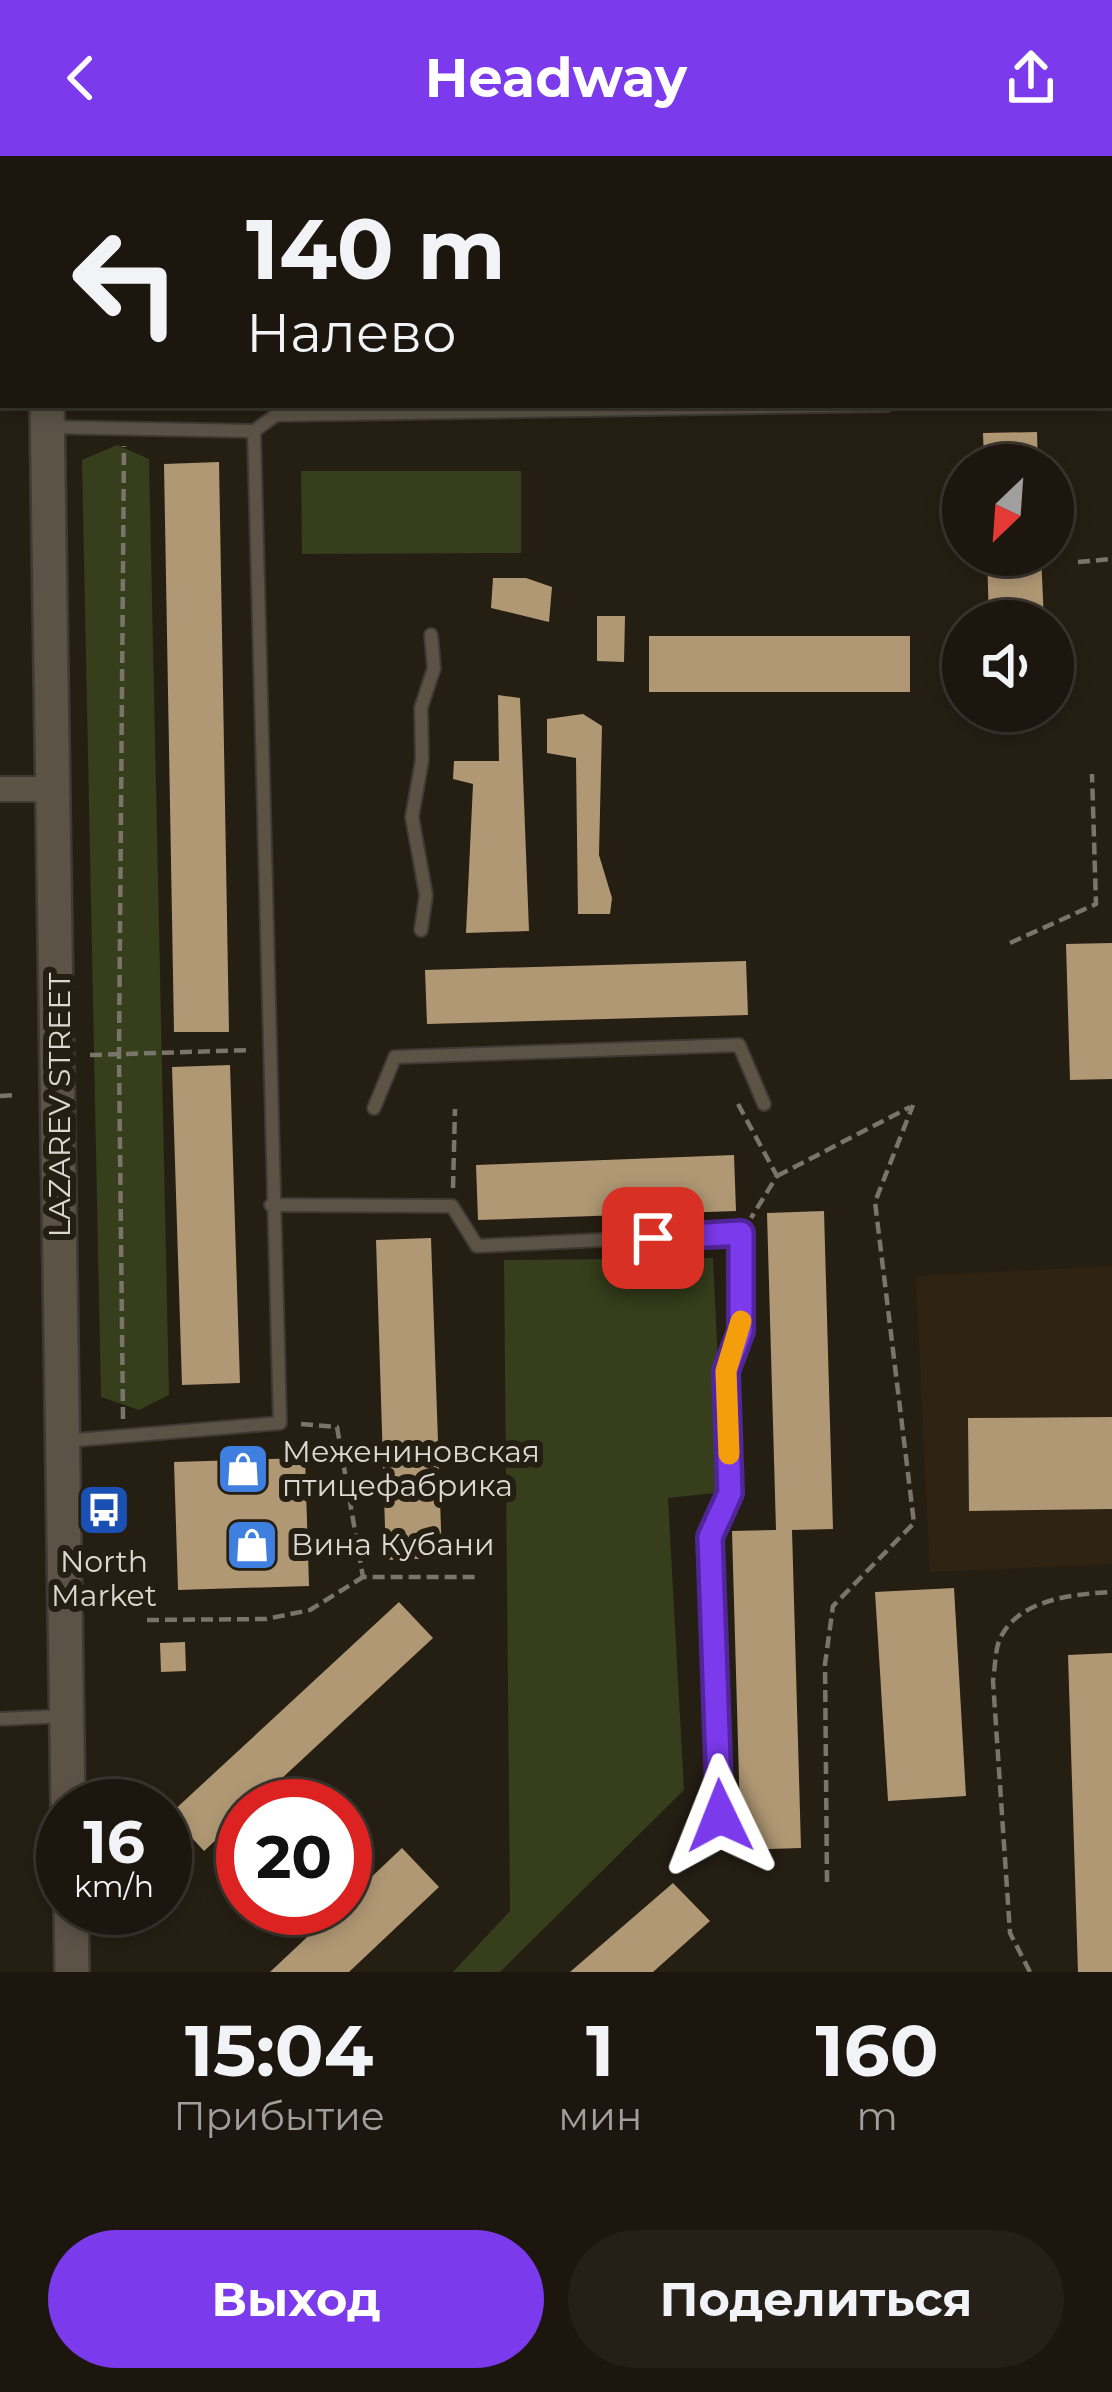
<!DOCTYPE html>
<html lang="ru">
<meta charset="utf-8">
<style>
body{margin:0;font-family:Montserrat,sans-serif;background:#251f17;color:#f1f3f6;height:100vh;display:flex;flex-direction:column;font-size:45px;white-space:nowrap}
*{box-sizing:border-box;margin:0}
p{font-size:39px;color:#a09f9e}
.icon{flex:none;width:66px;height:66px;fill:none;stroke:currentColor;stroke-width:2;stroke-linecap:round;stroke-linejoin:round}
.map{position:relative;height:1816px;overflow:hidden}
.details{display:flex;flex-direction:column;background:#1c160e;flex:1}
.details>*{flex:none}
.hud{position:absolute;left:0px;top:0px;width:1113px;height:252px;box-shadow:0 6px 18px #0003,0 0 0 3px #3a352e;background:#1c160e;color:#f1f3f6;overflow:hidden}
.needle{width:78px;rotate:205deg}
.fabs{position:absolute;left:942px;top:288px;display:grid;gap:24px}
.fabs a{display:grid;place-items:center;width:132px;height:132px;border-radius:50%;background:#1c160e;box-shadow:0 6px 18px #0003,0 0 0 3px #3a352e;font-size:60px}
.speed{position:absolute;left:36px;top:1623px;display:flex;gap:24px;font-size:60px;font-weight:700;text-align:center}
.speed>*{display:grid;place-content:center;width:156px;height:156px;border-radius:50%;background:#1c160e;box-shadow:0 6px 18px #0003,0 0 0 3px #3a352e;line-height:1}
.speed small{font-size:30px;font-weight:400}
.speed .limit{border:18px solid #d22;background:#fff;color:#111}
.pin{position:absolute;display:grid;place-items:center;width:102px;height:102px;color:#fff;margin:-51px;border-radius:24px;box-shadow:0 6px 18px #0006}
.me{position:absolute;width:132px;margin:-66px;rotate:358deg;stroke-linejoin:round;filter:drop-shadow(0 0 9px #0008)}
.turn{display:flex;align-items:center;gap:42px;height:252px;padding:0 48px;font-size:54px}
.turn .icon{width:156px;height:156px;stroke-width:2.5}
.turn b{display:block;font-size:84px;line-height:102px}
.eta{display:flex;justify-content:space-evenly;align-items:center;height:204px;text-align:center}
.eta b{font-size:72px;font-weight:700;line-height:84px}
.primary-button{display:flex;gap:24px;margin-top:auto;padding:24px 48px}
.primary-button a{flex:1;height:138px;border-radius:72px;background:#7c3aed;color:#fff;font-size:48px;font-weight:700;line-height:138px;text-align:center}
.primary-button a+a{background:#251f17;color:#f1f3f6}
header{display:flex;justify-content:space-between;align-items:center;height:156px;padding:0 48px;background:#7c3aed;color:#fff;font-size:54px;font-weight:700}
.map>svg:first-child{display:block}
.built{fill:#2f2413}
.green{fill:#363e1c}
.building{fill:#b09874}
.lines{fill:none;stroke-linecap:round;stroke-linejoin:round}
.lane-casing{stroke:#3f3a33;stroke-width:16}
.street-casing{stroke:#3f3a33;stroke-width:28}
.secondary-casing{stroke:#3f3a33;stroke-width:38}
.path{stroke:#7a746b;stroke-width:4.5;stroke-dasharray:12 6;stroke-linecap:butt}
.lane{stroke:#5c5347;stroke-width:12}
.street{stroke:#5c5347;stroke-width:24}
.secondary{stroke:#5c5347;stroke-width:33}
.route-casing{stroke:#51269a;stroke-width:30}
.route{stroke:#7c3aed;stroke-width:21}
.slow{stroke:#f59e0b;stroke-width:21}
.labels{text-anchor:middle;stroke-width:12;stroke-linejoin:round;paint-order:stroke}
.street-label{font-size:30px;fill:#dcd7d0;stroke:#251e13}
.poi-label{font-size:30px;fill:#dcd7d0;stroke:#251e13;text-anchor:start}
</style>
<header><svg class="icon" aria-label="back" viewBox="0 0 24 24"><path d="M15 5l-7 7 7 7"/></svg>Headway<svg class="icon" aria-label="share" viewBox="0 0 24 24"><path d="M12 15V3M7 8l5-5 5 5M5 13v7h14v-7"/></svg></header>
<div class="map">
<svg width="1112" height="1816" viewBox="0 0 1112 1816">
<rect width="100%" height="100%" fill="#251e13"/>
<!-- built -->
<polygon class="built" points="1112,1110 1112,1408 930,1416 916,1120"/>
<!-- green -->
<g class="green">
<polygon points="117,289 149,303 169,1239 139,1254 101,1241 82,304"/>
<polygon points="301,315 521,315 521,397 302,398"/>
<polygon points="713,1102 724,1336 668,1342 684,1634 500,1816 453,1816 510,1755 504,1104"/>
</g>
<!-- building -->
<g class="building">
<polygon points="1037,276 1038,309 984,309 983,277"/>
<polygon points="219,306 229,876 174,876 164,308"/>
<polygon points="987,399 1041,399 1044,465 989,465"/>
<polygon points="493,422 526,422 552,431 549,466 491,452"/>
<polygon points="597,460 625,460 624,506 597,505"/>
<rect x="649" y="480" width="261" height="56"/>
<polygon points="498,539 520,542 529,775 466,777 473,628 453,623 454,605 499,605"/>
<polygon points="583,558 602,570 599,699 612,742 610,758 578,758 576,602 547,597 547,563"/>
<polygon points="1112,787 1112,923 1070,924 1066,788"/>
<polygon points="746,805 748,859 427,868 425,814"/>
<polygon points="230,909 240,1227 182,1229 172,911"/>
<polygon points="734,999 736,1055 478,1064 476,1009"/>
<polygon points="824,1055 833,1373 792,1374 801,1692 741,1694 732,1375 776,1374 767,1057"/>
<polygon points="431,1082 442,1402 386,1404 376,1084"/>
<polygon points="1112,1261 1112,1353 969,1355 968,1262"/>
<polygon points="305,1302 309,1430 178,1434 174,1306"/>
<polygon points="954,1432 966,1640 888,1645 875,1436"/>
<polygon points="399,1446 433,1482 252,1650 243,1650 243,1659 204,1695 170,1658"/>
<polygon points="185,1486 186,1515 161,1516 160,1487"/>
<polygon points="1112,1497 1112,1816 1078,1816 1068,1499"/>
<polygon points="402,1692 439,1731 349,1816 270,1816 338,1752 345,1752 345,1746"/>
<polygon points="673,1727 710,1765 653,1816 570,1816"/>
</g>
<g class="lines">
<!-- lane casing -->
<g class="lane-casing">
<g id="lane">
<polyline points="1110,228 1112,228"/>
<polyline points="49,271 254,275 276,259 887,249"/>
<polyline points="421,774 426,739 412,661 422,604 421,552 434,512 431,479"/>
<polyline points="374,952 395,901 739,889 764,948"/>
<polyline points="271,1049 452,1050 477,1090 741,1077 741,1175 726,1215 730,1337 711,1381 720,1660 690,1679"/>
<polyline points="64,1285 280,1267 254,275"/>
<polyline points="0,1563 65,1560"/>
</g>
</g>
<!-- street casing -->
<g class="street-casing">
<polyline id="street" points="0,633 55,633"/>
</g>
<!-- secondary casing -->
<g class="secondary-casing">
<g id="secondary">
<polyline points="43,0 43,3"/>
<polyline points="47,249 68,1650"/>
<polyline points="71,1752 72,1816"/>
</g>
</g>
<!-- path -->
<g class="path">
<polyline points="571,0 577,3"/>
<polyline points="362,3 366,0"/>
<polyline points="1110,37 1112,37"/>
<polyline points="1078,406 1112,403"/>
<polyline points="1010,787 1096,748 1092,618"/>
<polyline points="90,899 252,894"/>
<polyline points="0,940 18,939"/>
<polyline points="738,948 777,1020 751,1062"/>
<polyline points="777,1020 910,951"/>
<polyline points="453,1032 455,953"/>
<polyline points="123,1263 119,899 124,290"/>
<polyline points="301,1268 337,1271 363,1421 475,1421"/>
<polyline points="147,1464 266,1463 310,1454 363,1421"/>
<polyline points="827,1726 825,1508 833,1450 914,1367 875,1046 913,949"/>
<path d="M 1030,1816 L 1010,1777 L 993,1525 C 995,1513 995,1496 999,1485 C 1016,1443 1074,1438 1112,1436"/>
</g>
<!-- lane -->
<use href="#lane" class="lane"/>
<!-- street -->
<use href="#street" class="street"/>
<!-- secondary -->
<use href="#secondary" class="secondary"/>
</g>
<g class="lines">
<!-- route casing -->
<g class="route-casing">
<polyline id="route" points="653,1082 741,1077 741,1175 726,1215 730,1337 710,1381 720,1660"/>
</g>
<!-- route -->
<use href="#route" class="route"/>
<!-- slow -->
<polyline class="slow" points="729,1298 726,1215 741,1165"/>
</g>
<!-- icons -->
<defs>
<g id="shop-square" transform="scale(2.7)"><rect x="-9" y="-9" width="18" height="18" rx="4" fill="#3f7fe0" stroke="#251e13"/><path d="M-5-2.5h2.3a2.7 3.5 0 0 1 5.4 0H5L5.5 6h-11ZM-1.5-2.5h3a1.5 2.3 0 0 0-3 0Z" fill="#fff"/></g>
<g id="bus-square" transform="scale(2.7)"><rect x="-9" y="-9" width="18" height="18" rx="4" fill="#1a4fb4" stroke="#251e13"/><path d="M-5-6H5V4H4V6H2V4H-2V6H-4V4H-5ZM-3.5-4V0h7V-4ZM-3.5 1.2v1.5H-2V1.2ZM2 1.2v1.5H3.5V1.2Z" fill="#fff"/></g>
</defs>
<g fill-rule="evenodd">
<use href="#shop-square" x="243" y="1313"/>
<use href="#bus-square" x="104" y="1354"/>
<use href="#shop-square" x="252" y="1389"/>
</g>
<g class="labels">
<!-- street labels -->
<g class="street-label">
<text transform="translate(60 949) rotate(-90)" y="10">LAZAREV STREET</text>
</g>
<!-- poi labels -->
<g class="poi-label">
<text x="282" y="1306">Межениновская<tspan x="282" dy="34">птицефабрика</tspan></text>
<text x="291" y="1399">Вина Кубани</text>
<text x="104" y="1416" text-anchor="middle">North<tspan x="104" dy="34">Market</tspan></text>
</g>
</g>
</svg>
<div class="fabs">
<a><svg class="needle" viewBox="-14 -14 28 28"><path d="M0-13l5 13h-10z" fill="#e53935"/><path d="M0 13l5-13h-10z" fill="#a09f9e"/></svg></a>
<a><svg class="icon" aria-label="sound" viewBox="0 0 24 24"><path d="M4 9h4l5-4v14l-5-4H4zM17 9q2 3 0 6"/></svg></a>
</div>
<div class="speed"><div>16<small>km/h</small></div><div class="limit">20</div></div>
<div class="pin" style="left:653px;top:1082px;background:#d93025"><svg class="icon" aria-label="arrive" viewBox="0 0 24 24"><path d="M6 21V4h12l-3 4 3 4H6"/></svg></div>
<svg class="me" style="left:720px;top:1660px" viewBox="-20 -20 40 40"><path d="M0-17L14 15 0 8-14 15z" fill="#7c3aed" stroke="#fff" stroke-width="4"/></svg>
<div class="hud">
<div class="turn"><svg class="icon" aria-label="left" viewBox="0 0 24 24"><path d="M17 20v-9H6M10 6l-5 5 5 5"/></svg><div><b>140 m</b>Налево</div></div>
</div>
</div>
<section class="details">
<div class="eta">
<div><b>15:04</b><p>Прибытие</p></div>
<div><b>1</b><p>мин</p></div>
<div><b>160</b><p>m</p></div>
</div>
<div class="primary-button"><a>Выход</a><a>Поделиться</a></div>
</section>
